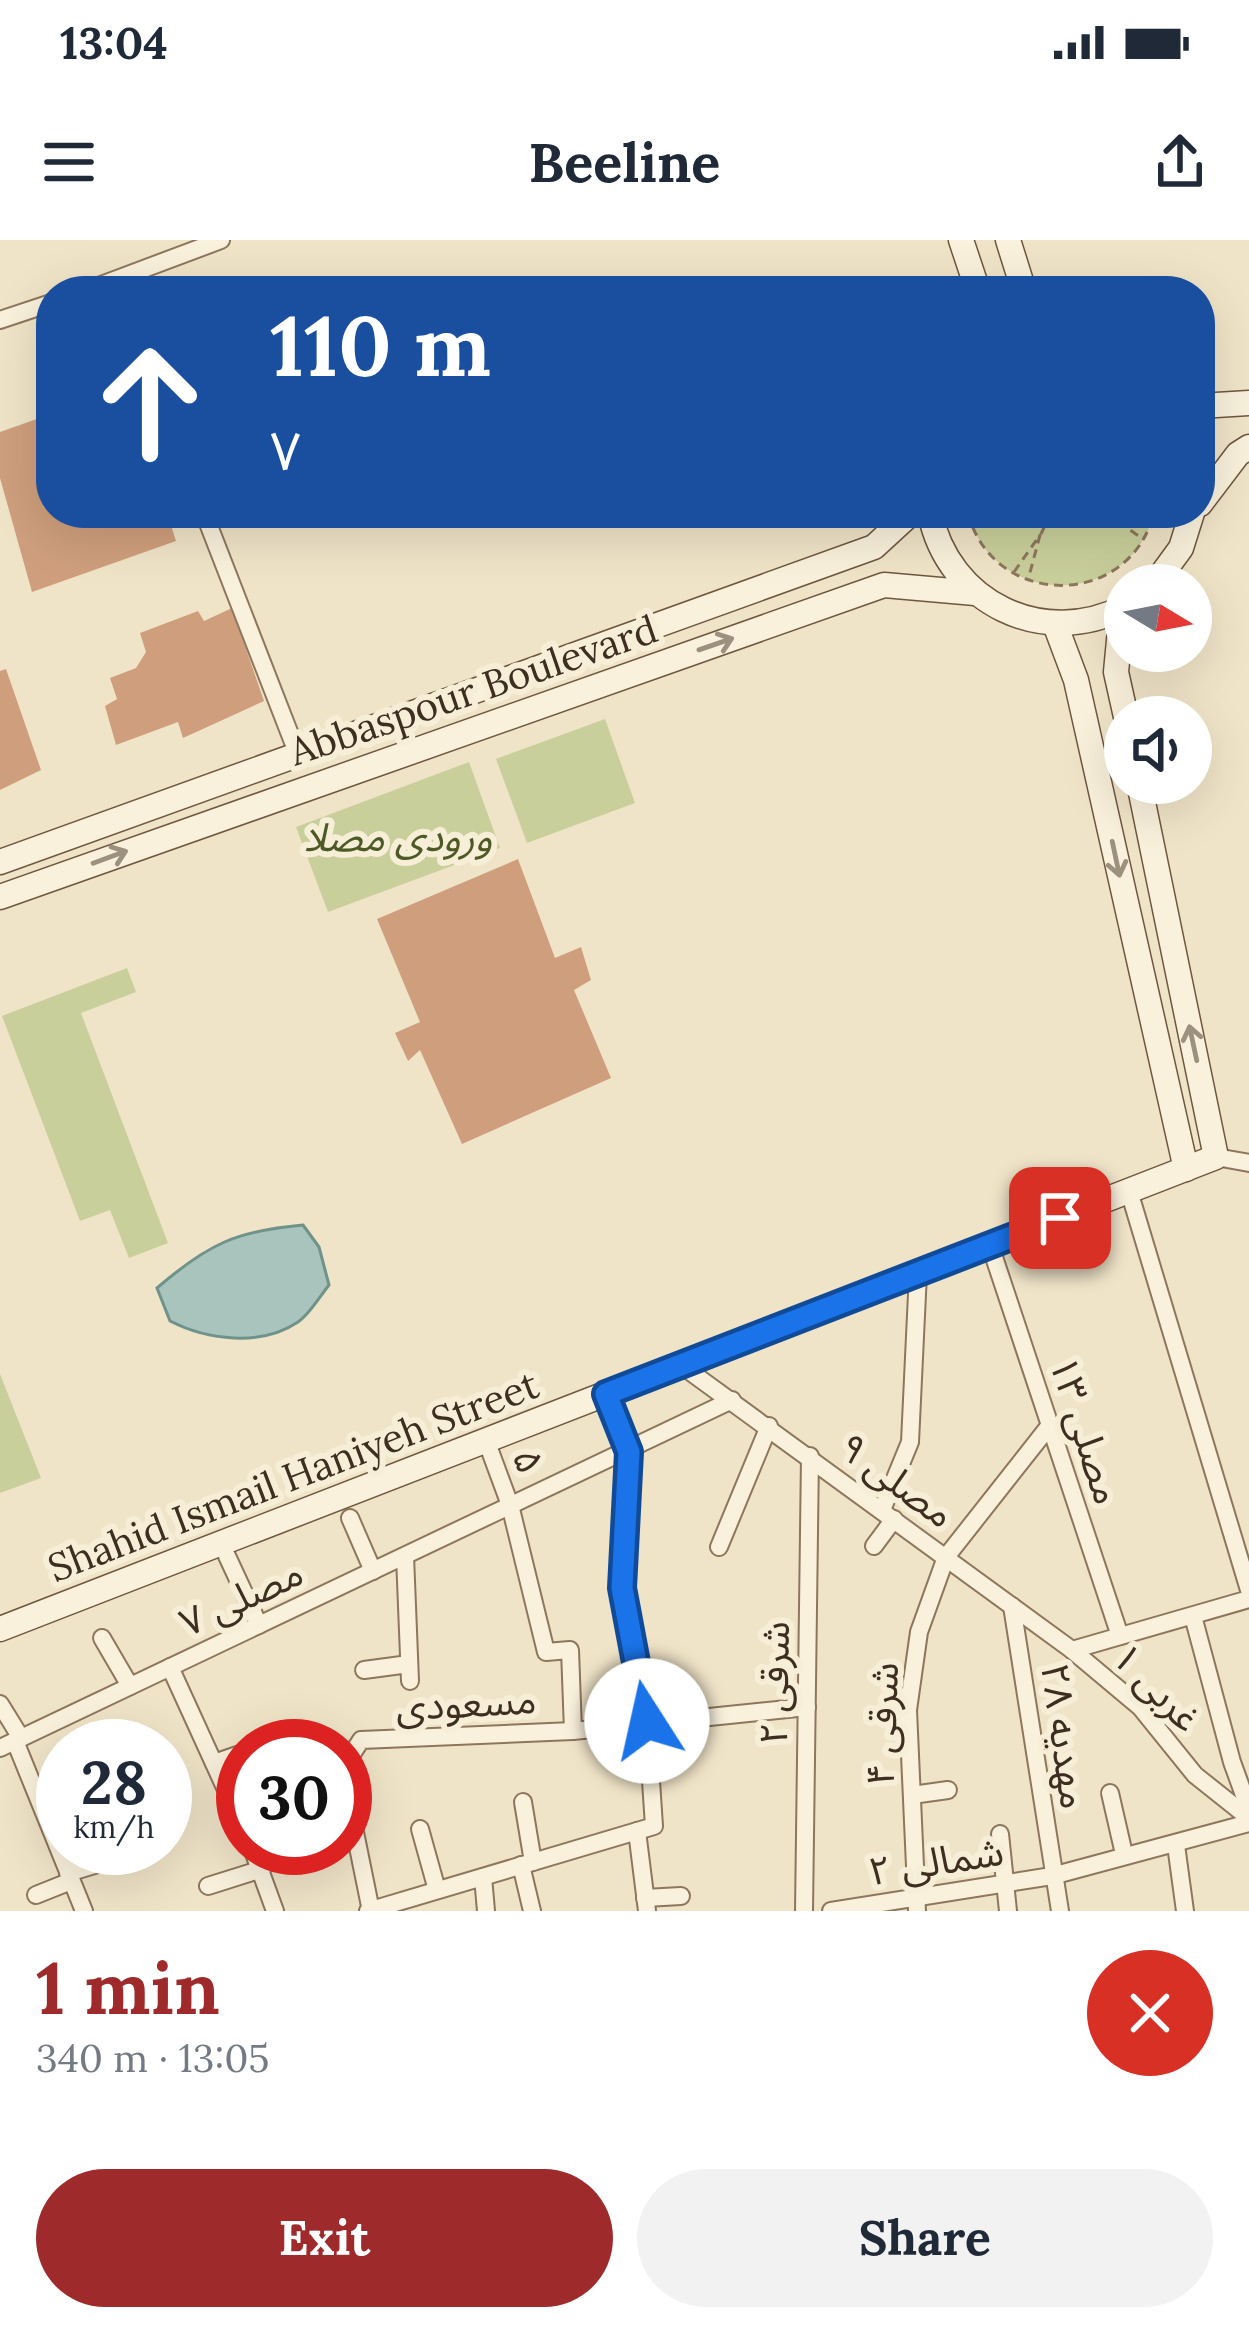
<!DOCTYPE html>
<meta charset="utf-8">
<style>
body{margin:0;font-family:Lora,"Noto Sans Arabic",serif;background:#f2f2f3;color:#1f2937;height:100vh;display:flex;flex-direction:column;font-size:45px;white-space:nowrap}
*{box-sizing:border-box;margin:0}
p{font-size:39px;color:#747a83}
.icon{flex:none;width:66px;height:66px;fill:none;stroke:currentColor;stroke-width:2;stroke-linecap:round;stroke-linejoin:round}
.map{position:relative;height:1671px;overflow:hidden}
.drawer{display:flex;flex-direction:column;background:#fff;flex:1}
.drawer>*{flex:none}
.guide{position:absolute;left:36px;top:36px;width:1179px;height:252px;border-radius:48px;box-shadow:0 12px 48px #0002;background:#1a4fa0;color:#fff;overflow:hidden}
.needle{width:78px;rotate:100deg}
.fabs{position:absolute;left:1104px;top:324px;display:grid;gap:24px}
.fabs a{display:grid;place-items:center;width:108px;height:108px;border-radius:50%;background:#fff;box-shadow:0 12px 48px #0002;font-size:60px}
.speed{position:absolute;left:36px;top:1479px;display:flex;gap:24px;font-size:60px;font-weight:700;text-align:center}
.speed>*{display:grid;place-content:center;width:156px;height:156px;border-radius:50%;background:#fff;box-shadow:0 12px 48px #0002;line-height:1}
.speed small{font-size:30px;font-weight:400}
.speed .limit{border:18px solid #d22;background:#fff;color:#111}
.pin{position:absolute;display:grid;place-items:center;width:102px;height:102px;color:#fff;margin:-51px;border-radius:24px;box-shadow:0 6px 18px #0006}
.me{position:absolute;width:132px;margin:-66px;rotate:350deg;stroke-linejoin:round;filter:drop-shadow(0 0 9px #0008)}
.turn{display:flex;align-items:center;gap:42px;height:252px;padding:0 36px;font-size:54px}
.turn .icon{width:156px;height:156px;stroke-width:2.5}
.turn b{display:block;font-size:84px;line-height:102px}
.round{display:grid;place-items:center;flex:none;width:126px;height:126px;border-radius:63px;background:#f2f2f3}
.summary{display:flex;align-items:center;justify-content:space-between;height:204px;padding:0 36px}
h1{font-size:72px;font-weight:700;line-height:90px;color:#9e2a2b}
.action{display:flex;gap:24px;margin-top:auto;padding:24px 36px}
.action a{flex:1;height:138px;border-radius:72px;background:#9e2a2b;color:#fff;font-size:48px;font-weight:700;line-height:138px;text-align:center}
.action a+a{background:#f2f2f3;color:#1f2937}
.status{display:flex;justify-content:space-between;align-items:center;height:84px;padding:0 60px;background:#fff;direction:ltr}
.status svg{height:33px;fill:currentColor}
header{display:flex;justify-content:space-between;align-items:center;height:156px;padding:0 36px;background:#fff;font-size:54px;font-weight:700}
.map>svg:first-child{display:block}
.green{fill:#c9cf9b}
.water{fill:#a9c4bc;stroke:#6f938a;stroke-width:3}
.building{fill:#cf9f7d}
.lines{fill:none;stroke-linecap:round;stroke-linejoin:round}
.street-casing{stroke:#8d765c;stroke-width:20}
.secondary-casing{stroke:#6f573f;stroke-width:27}
.path{stroke:#8d765c;stroke-width:3;stroke-dasharray:9 6;stroke-linecap:butt}
.street{stroke:#faf1dc;stroke-width:16}
.secondary{stroke:#faf1dc;stroke-width:24}
.oneway{stroke:#9c907e}
.route-casing{stroke:#114b97;stroke-width:30}
.route{stroke:#1a73e8;stroke-width:21}
.labels{text-anchor:middle;stroke-width:12;stroke-linejoin:round;paint-order:stroke}
.street-label{font-size:39px;fill:#3d2e20;stroke:#f7eed8}
.park-label{font-size:39px;font-style:italic;fill:#4d5a26;stroke:#f7eed8}
</style>
<div class="status"><b>13:04</b><svg viewBox="0 0 49 12"><path d="M0 12V9h3v3zM5 12V6h3v6zM10 12V3h3v9zM15 12V0h3v12zM26 1h20v11H26zM47 4h2v5h-2z"/></svg></div>
<header><svg class="icon" aria-label="menu" viewBox="0 0 24 24"><path d="M4 6h16M4 12h16M4 18h16"/></svg>Beeline<svg class="icon" aria-label="share" viewBox="0 0 24 24"><path d="M12 15V3M7 8l5-5 5 5M5 13v7h14v-7"/></svg></header>
<div class="map">
<svg width="1249" height="1671" viewBox="0 0 1249 1671">
<rect width="100%" height="100%" fill="#f0e4c8"/>
<!-- green -->
<g class="green">
<path d="M 968,273 L 1154,273 C 1129,370 993,369 968,273 Z"/>
<polygon points="605,479 635,563 527,603 496,519"/>
<polygon points="469,522 500,608 328,672 296,587"/>
<polygon points="127,728 136,752 81,773 168,1003 129,1018 110,970 80,981 2,776"/>
<polygon points="0,1134 41,1238 0,1253"/>
</g>
<!-- water -->
<path class="water" d="M 303,985 L 319,1007 L 329,1045 C 320,1056 310,1074 298,1082 C 261,1107 207,1100 170,1081 L 157,1048 C 208,1004 236,991 303,985 Z"/>
<!-- building -->
<g class="building">
<polygon points="51,76 51,118 36,81"/>
<polygon points="51,174 51,273 167,273 176,301 32,352 0,238 0,192"/>
<polygon points="232,368 264,461 183,498 178,482 116,505 105,466 117,459 110,438 136,428 146,412 140,393 198,371 204,381"/>
<polygon points="6,429 41,530 0,550 0,431"/>
<polygon points="518,619 555,718 581,707 591,740 574,750 611,838 462,904 420,810 408,821 395,793 420,782 377,679"/>
</g>
<g class="lines">
<!-- street casing -->
<g class="street-casing">
<g id="street">
<polyline points="85,51 221,0"/>
<polyline points="0,80 51,63"/>
<polyline points="204,273 298,515"/>
<polyline points="1216,917 1249,923"/>
<polyline points="1129,951 1249,1350"/>
<polyline points="990,1005 1120,1396"/>
<polyline points="681,1125 1072,1410 1140,1467 1195,1535 1249,1578"/>
<polyline points="486,1200 510,1265 546,1412 570,1410 573,1491"/>
<polyline points="882,1270 910,1202 918,1033"/>
<polyline points="350,1278 373,1331"/>
<polyline points="874,1306 894,1279"/>
<polyline points="719,1307 769,1186"/>
<polyline points="227,1316 259,1385"/>
<polyline points="405,1316 410,1441"/>
<polyline points="1012,1366 1060,1671"/>
<polyline points="1193,1376 1232,1522 1249,1569"/>
<polyline points="102,1398 130,1446"/>
<polyline points="1072,1410 1249,1359"/>
<polyline points="170,1427 243,1587"/>
<polyline points="364,1430 409,1424"/>
<polyline points="0,1464 21,1498"/>
<polyline points="15,1501 84,1671"/>
<polyline points="264,1506 301,1494"/>
<polyline points="0,1508 732,1160"/>
<polyline points="214,1523 243,1513"/>
<polyline points="345,1525 361,1500 573,1491 807,1467"/>
<polyline points="345,1543 371,1671"/>
<polyline points="1110,1553 1124,1614"/>
<polyline points="912,1555 948,1550"/>
<polyline points="523,1562 533,1622"/>
<polyline points="420,1589 437,1650"/>
<polyline points="637,1591 647,1671"/>
<polyline points="1000,1594 1008,1671"/>
<polyline points="1176,1605 1185,1671"/>
<polyline points="252,1608 275,1671"/>
<polyline points="521,1625 532,1671"/>
<polyline points="68,1633 111,1620"/>
<polyline points="483,1637 486,1671"/>
<polyline points="208,1646 262,1629"/>
<polyline points="36,1655 71,1641"/>
<polyline points="645,1658 681,1656"/>
<polyline points="368,1671 654,1586 647,1481 623,1348 629,1212 606,1153"/>
<polyline points="804,1671 810,1216"/>
<polyline points="831,1671 1052,1636 1249,1583"/>
<polyline points="917,1671 908,1470 919,1392 946,1317 1050,1185"/>
</g>
</g>
<!-- secondary casing -->
<g class="secondary-casing">
<g id="secondary">
<polyline points="961,0 978,51"/>
<polyline points="1008,0 1024,51"/>
<polyline points="1200,166 1249,163"/>
<polyline points="1200,264 1238,214 1249,207"/>
<path d="M 930,273 C 948,363 1043,409 1125,367"/>
<polyline points="1154,345 1181,308 1192,273"/>
<polyline points="1122,369 1116,432 1126,477"/>
<polyline points="1055,384 1076,440 1186,929"/>
<polyline points="0,622 874,307 911,273"/>
<polyline points="0,657 884,345 975,353"/>
<polyline points="0,1389 1216,917 1139,543"/>
</g>
</g>
<!-- path -->
<g class="path">
<path d="M 968,273 C 993,369 1129,370 1154,273"/>
<polyline points="1050,273 1072,273"/>
<polyline points="1106,273 1143,299"/>
<polyline points="1117,273 1149,284"/>
<polyline points="1041,294 1050,275"/>
<polyline points="1014,332 1040,295 1028,340"/>
</g>
<!-- street -->
<use href="#street" class="street"/>
<!-- secondary -->
<use href="#secondary" class="secondary"/>
</g>
<!-- one-way arrows -->
<defs><path id="oneway-shaft" d="M-6 0H5M1.5-3L5.5 0L1.5 3" fill="none" stroke-width="1.6" stroke-linecap="round" stroke-linejoin="round" transform="scale(3)"/></defs>
<g class="oneway">
<use href="#oneway-shaft" transform="translate(716 404) rotate(-19)"/>
<use href="#oneway-shaft" transform="translate(110 617) rotate(-20)"/>
<use href="#oneway-shaft" transform="translate(1116 619) rotate(78)"/>
<use href="#oneway-shaft" transform="translate(1193 803) rotate(-102)"/>
</g>
<g class="lines">
<!-- route casing -->
<g class="route-casing">
<polyline id="route" points="647,1481 622,1348 629,1212 606,1154 1060,978"/>
</g>
<!-- route -->
<use href="#route" class="route"/>
</g>
<g class="labels">
<!-- street labels -->
<g class="street-label">
<text transform="translate(473 450) rotate(-19)" y="14">Abbaspour Boulevard</text>
<text transform="translate(1086 1190) rotate(72)" y="14">مصلی ۱۳</text>
<text transform="translate(529 1221) rotate(70)" y="14">۵</text>
<text transform="translate(293 1236) rotate(-21)" y="14">Shahid Ismail Haniyeh Street</text>
<text transform="translate(897 1240) rotate(36)" y="14">مصلی ۹</text>
<text transform="translate(241 1357) rotate(-25)" y="14">مصلی ۷</text>
<text transform="translate(774 1443) rotate(-89)" y="14">۲ شرقی</text>
<text transform="translate(1157 1447) rotate(45)" y="14">۱ غربی</text>
<text transform="translate(466 1463) rotate(-3)" y="14">مسعودی</text>
<text transform="translate(882 1484) rotate(-88)" y="14">۴ شرقی</text>
<text transform="translate(1065 1496) rotate(82)" y="14">مهدیه ۲۸</text>
<text transform="translate(936 1621) rotate(-9)" y="14">۲ شمالی</text>
</g>
<!-- park labels -->
<g class="park-label">
<text x="398" y="611">ورودی مصلا</text>
</g>
</g>
</svg>
<div class="fabs">
<a><svg class="needle" viewBox="-14 -14 28 28"><path d="M0-13l5 13h-10z" fill="#e53935"/><path d="M0 13l5-13h-10z" fill="#747a83"/></svg></a>
<a><svg class="icon" aria-label="sound" viewBox="0 0 24 24"><path d="M4 9h4l5-4v14l-5-4H4zM17 9q2 3 0 6"/></svg></a>
</div>
<div class="speed"><div>28<small>km/h</small></div><div class="limit">30</div></div>
<div class="pin" style="left:1060px;top:978px;background:#d93025"><svg class="icon" aria-label="arrive" viewBox="0 0 24 24"><path d="M6 21V4h12l-3 4 3 4H6"/></svg></div>
<svg class="me" style="left:647px;top:1481px" viewBox="-20 -20 40 40"><circle r="19" fill="#fff"/><path d="M0-13L10 11 0 6-10 11z" fill="#1a73e8"/></svg>
<div class="guide">
<div class="turn"><svg class="icon" aria-label="ahead" viewBox="0 0 24 24"><path d="M12 20V5M6 11l6-6 6 6"/></svg><div><b>110 m</b>۷</div></div>
</div>
</div>
<section class="drawer">
<div class="summary"><div><h1>1 min</h1><p>340 m · 13:05</p></div><a class="round" style="background:#d93025;color:#fff"><svg class="icon" aria-label="close" viewBox="0 0 24 24"><path d="M6 6l12 12M18 6L6 18"/></svg></a></div>
<div class="action"><a>Exit</a><a>Share</a></div>
</section>
